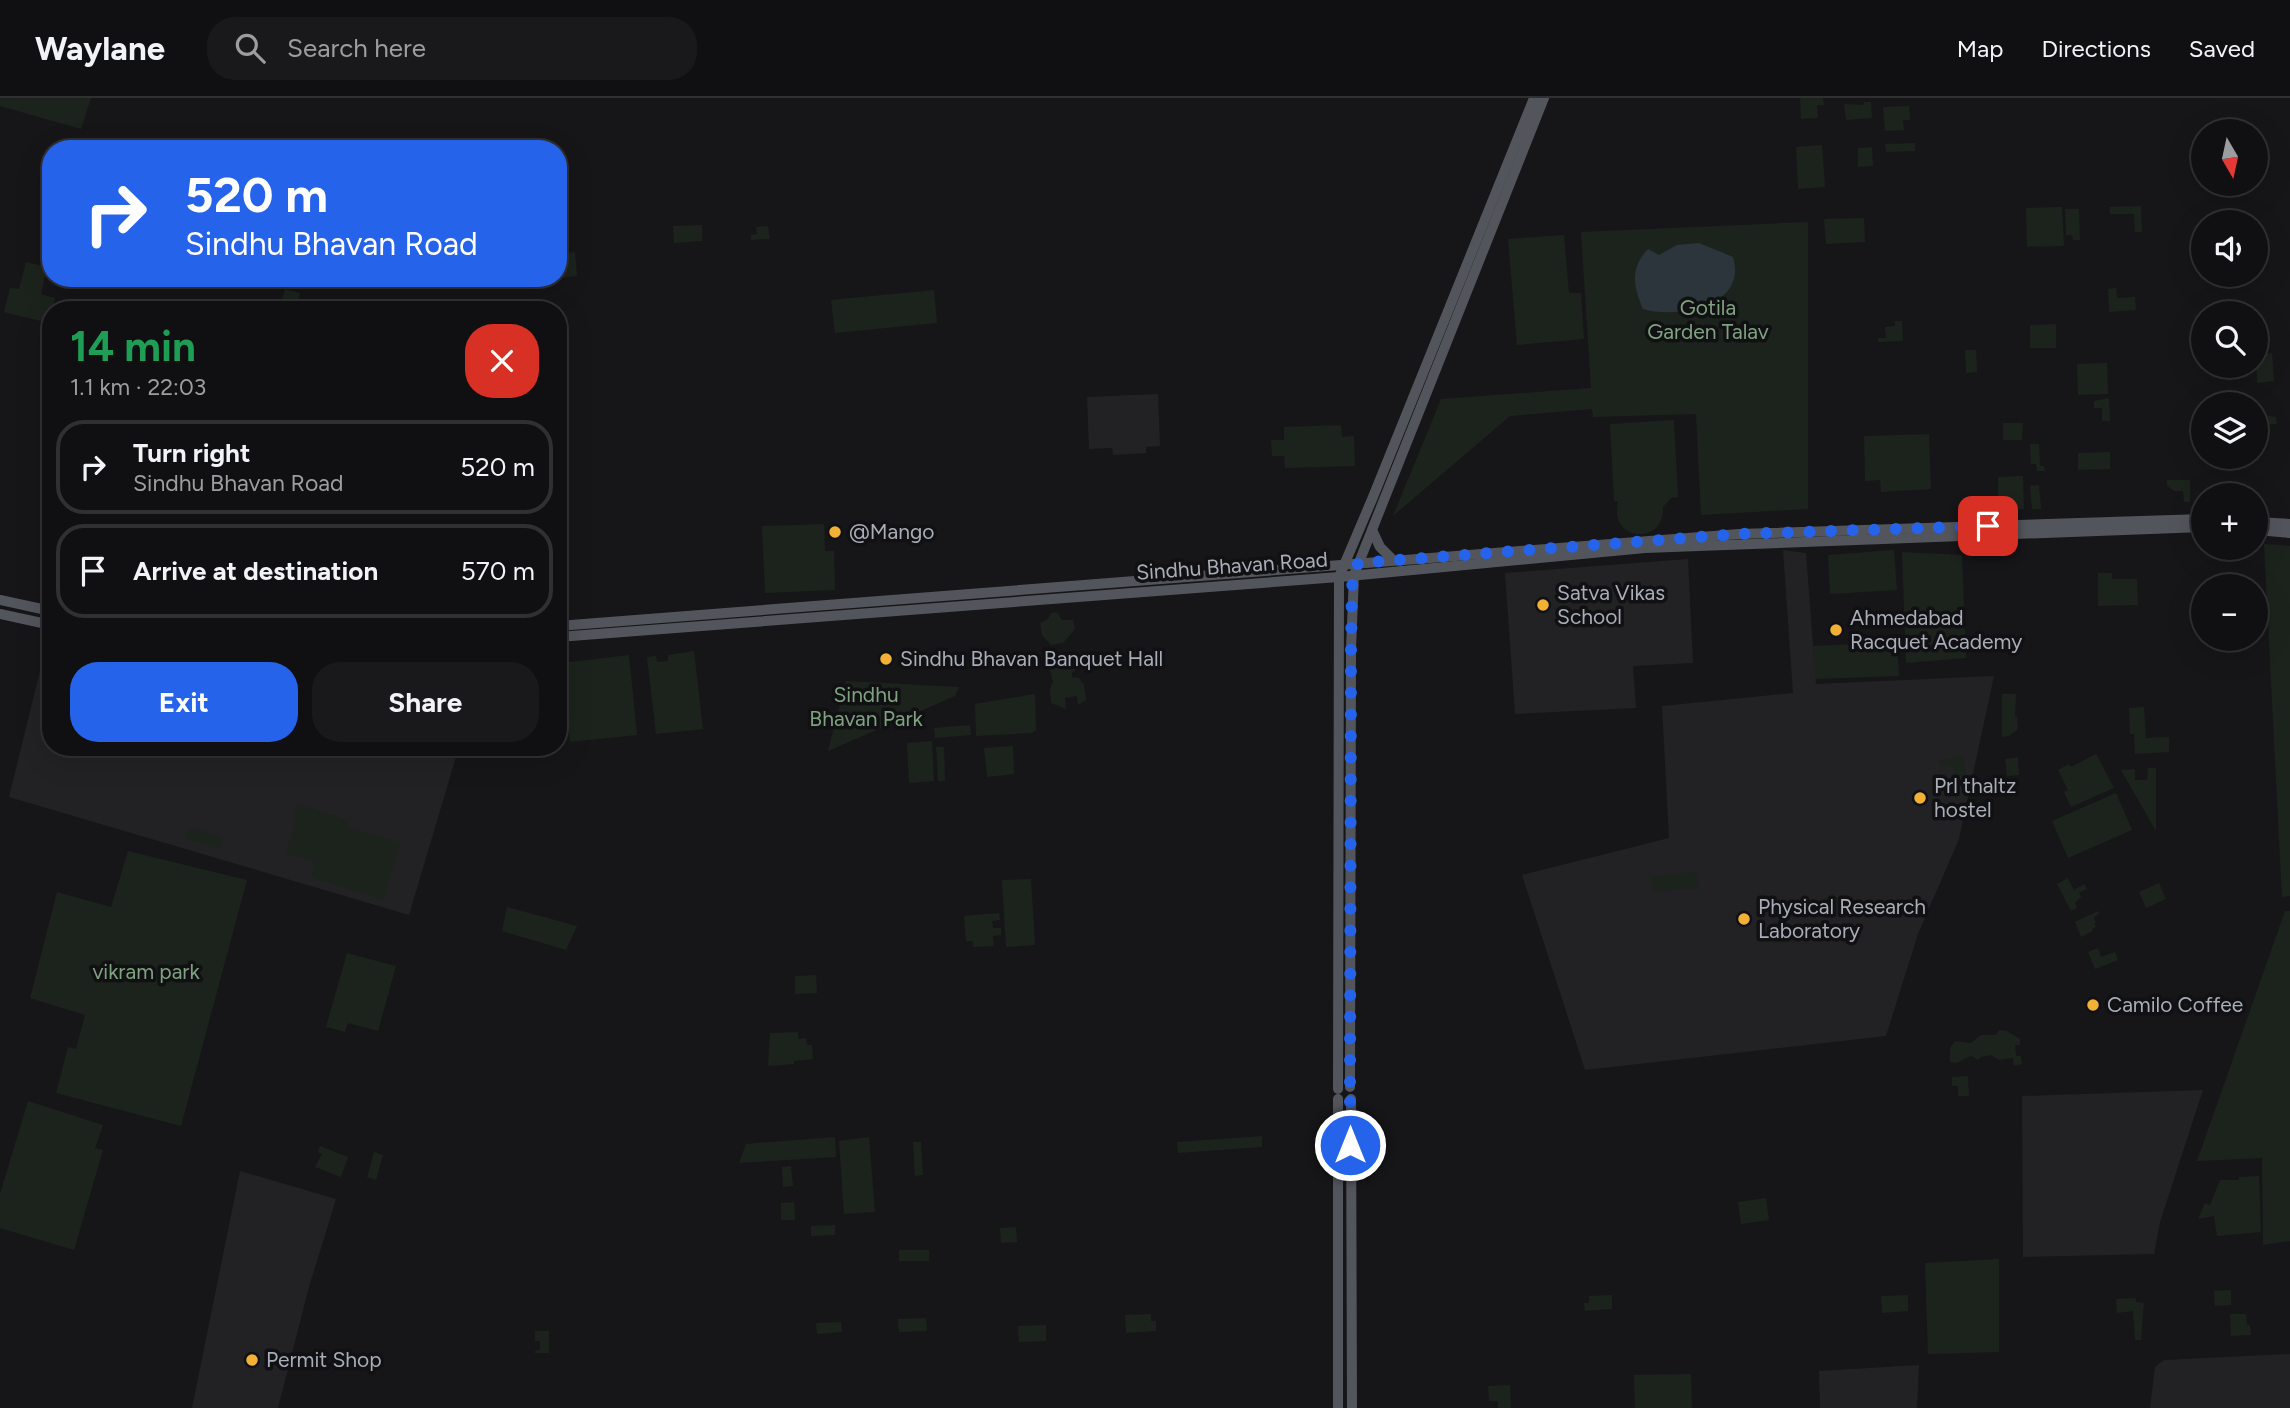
<!DOCTYPE html>
<meta charset="utf-8">
<style>
body{margin:0;font-family:Figtree,sans-serif;background:#19191b;color:#f1f3f6;height:100vh;display:flex;flex-direction:column;font-size:26px;white-space:nowrap}
*{box-sizing:border-box;margin:0}
p{font-size:23px;color:#9c9d9f}
.icon{flex:none;width:38px;height:38px;fill:none;stroke:currentColor;stroke-width:2;stroke-linecap:round;stroke-linejoin:round}
.map{position:relative;flex:1;overflow:hidden}
.sheet{position:absolute;left:42px;top:203px;width:525px;height:455px;display:flex;flex-direction:column;background:#101012;border-radius:28px;box-shadow:0 7px 28px #0002,0 0 0 2px #303032}
.sheet>*{flex:none}
.hud{position:absolute;left:42px;top:42px;width:525px;height:147px;border-radius:28px;box-shadow:0 7px 28px #0002,0 0 0 2px #303032;background:#2563eb;color:#fff;overflow:hidden}
.needle{width:46px;rotate:171deg}
.controls{position:absolute;left:2191px;top:21px;display:grid;gap:14px}
.controls a{display:grid;place-items:center;width:77px;height:77px;border-radius:50%;background:#101012;box-shadow:0 7px 28px #0002,0 0 0 2px #303032;font-size:35px}
.pin{position:absolute;display:grid;place-items:center;width:60px;height:60px;color:#fff;margin:-30px;border-radius:14px;box-shadow:0 4px 10px #0006}
.me{position:absolute;width:77px;margin:-38px;rotate:0deg;stroke-linejoin:round;filter:drop-shadow(0 0 5px #0008)}
.turn{display:flex;align-items:center;gap:24px;height:147px;padding:0 28px;font-size:32px}
.turn .icon{width:91px;height:91px;stroke-width:2.5}
.turn b{display:block;font-size:49px;line-height:60px}
.round{display:grid;place-items:center;flex:none;width:74px;height:74px;border-radius:28px;background:#19191b}
.overview{display:flex;align-items:center;justify-content:space-between;height:119px;padding:0 28px}
h1{font-size:42px;font-weight:700;line-height:52px;color:#1e9e55}
.action{display:flex;gap:14px;margin-top:auto;padding:14px 28px}
.action a{flex:1;height:80px;border-radius:28px;background:#2563eb;color:#fff;font-size:28px;font-weight:700;line-height:80px;text-align:center}
.action a+a{background:#19191b;color:#f1f3f6}
ul{padding:0;list-style:none}
li{display:flex;align-items:center;gap:21px;height:94px;margin:0 14px 10px;padding:0 14px;border:4px solid #303032;border-radius:28px}
li div{flex:1}
li b{display:block;font-size:26px}
li em{font-style:normal}
header{display:flex;align-items:center;gap:42px;box-sizing:border-box;height:98px;padding:0 35px;background:#101012;border-bottom:2px solid #303032}
header strong{font-size:33px}
nav{display:flex;gap:38px;margin-inline-start:auto;font-size:24px}
.search{width:490px;height:63px;background:#19191b;display:flex;align-items:center;gap:18px;box-sizing:border-box;padding:0 24px;border-radius:28px;color:#9c9d9f;font-size:26px}
.map>svg:first-child{display:block}
.built{fill:#222225}
.green{fill:#1c231d}
.water{fill:#2c353c}
.lines{fill:none;stroke-linecap:round;stroke-linejoin:round}
.major{stroke:#53555c;stroke-width:10}
.route{stroke:#2563eb;stroke-width:12;stroke-dasharray:0 21.6}
.poi-dot{fill:#f2b134;stroke:#111113;stroke-width:2.5}
.labels{text-anchor:middle;stroke-width:7;stroke-linejoin:round;paint-order:stroke}
.park-label{font-size:21px;fill:#7fa381;stroke:#111113}
.poi-label{font-size:21px;fill:#a8adb8;stroke:#111113;text-anchor:start}
.street-label{font-size:21px;fill:#a8adb8;stroke:#111113}
</style>
<header>
<strong>Waylane</strong>
<div class="search"><svg class="icon" aria-label="search" viewBox="0 0 24 24"><circle cx="10" cy="10" r="6"/><path d="M15 15l6 6"/></svg>Search here</div>
<nav><a>Map</a><a>Directions</a><a>Saved</a></nav>
</header>
<div class="map">
<svg width="2290" height="1310" viewBox="0 0 2290 1310">
<rect width="100%" height="100%" fill="#161618"/>
<!-- built -->
<g class="built">
<polygon points="1158,296 1160,348 1146,349 1146,355 1113,357 1112,350 1089,351 1087,299"/>
<polygon points="1783,452 1806,455 1816,586 1994,578 1959,741 1918,836 1886,938 1585,972 1522,777 1669,740 1662,608 1793,595"/>
<polygon points="1688,461 1693,565 1633,568 1636,610 1515,616 1505,475"/>
<polygon points="50,532 51,649 459,649 409,817 9,699"/>
<polygon points="2203,992 2160,1124 2154,1156 2023,1159 2022,998"/>
<polygon points="240,1073 336,1101 309,1189 278,1310 192,1310"/>
<polygon points="2290,1256 2290,1310 2150,1310 2155,1269 2164,1262"/>
<polygon points="1919,1267 1917,1310 1820,1310 1819,1273"/>
</g>
<!-- green -->
<g class="green">
<polygon points="0,0 91,0 81,31 0,8"/>
<polygon points="1800,0 1829,0 1823,0 1824,7 1817,7 1818,20 1801,21"/>
<polygon points="1864,4 1871,4 1872,20 1846,22 1844,6 1863,7"/>
<polygon points="1909,8 1910,22 1903,22 1904,32 1885,33 1883,9"/>
<polygon points="1915,45 1915,53 1886,54 1885,46"/>
<polygon points="1822,47 1825,89 1798,91 1796,49"/>
<polygon points="1872,49 1873,68 1858,69 1858,50"/>
<polygon points="2141,108 2142,134 2135,134 2134,116 2110,116 2110,109"/>
<polygon points="2062,109 2064,148 2027,149 2026,110"/>
<polygon points="2065,111 2079,111 2080,142 2073,142 2072,137 2066,137"/>
<polygon points="1864,120 1865,144 1826,146 1824,121"/>
<polygon points="1808,124 1808,411 1701,417 1696,316 1593,319 1592,311 1510,318 1393,418 1441,301 1591,290 1581,134"/>
<polygon points="702,127 702,143 674,145 673,128"/>
<polygon points="768,128 770,141 751,142 751,137 757,136 756,129"/>
<polygon points="1564,137 1569,195 1581,195 1584,241 1517,247 1508,141"/>
<polygon points="575,154 577,178 558,180 558,159 564,155"/>
<polygon points="26,164 47,169 41,196 55,200 49,225 4,214 10,190 19,191"/>
<polygon points="2116,190 2117,200 2135,199 2136,212 2109,214 2108,191"/>
<polygon points="285,191 300,195 297,210 290,208 291,204 282,202"/>
<polygon points="934,192 937,225 835,235 831,202"/>
<polygon points="1895,223 1902,223 1903,243 1878,244 1878,240 1886,240 1885,229 1895,228"/>
<polygon points="2056,226 2056,250 2030,250 2030,227"/>
<polygon points="1965,252 1976,252 1977,274 1966,275"/>
<polygon points="2272,255 2274,283 2257,285 2256,257"/>
<polygon points="2107,265 2108,296 2078,297 2077,266"/>
<polygon points="2109,300 2110,323 2102,323 2102,310 2094,310 2094,303"/>
<polygon points="2258,312 2264,312 2264,317 2276,319 2277,326 2259,327"/>
<path d="M 1674,322 L 1678,399 L 1671,400 L 1663,409 C 1665,448 1608,444 1618,403 L 1614,403 L 1610,326 Z"/>
<polygon points="2003,325 2023,325 2022,342 2003,342"/>
<polygon points="1341,327 1342,339 1354,338 1355,368 1285,370 1284,358 1272,358 1271,342 1284,342 1284,329"/>
<polygon points="1929,336 1931,391 1881,394 1880,382 1865,383 1864,338"/>
<polygon points="2030,346 2039,346 2040,368 2044,368 2045,373 2037,373 2036,366 2031,366"/>
<polygon points="2110,354 2110,371 2078,372 2078,355"/>
<polygon points="2023,378 2024,411 2011,411 2010,400 1998,401 1998,379"/>
<polygon points="2167,382 2190,382 2190,404 2184,404 2183,393 2174,393 2167,387"/>
<polygon points="2039,387 2041,411 2032,411 2030,388"/>
<polygon points="824,426 825,453 834,453 835,492 765,495 762,428"/>
<polygon points="2264,446 2290,448 2290,798 2282,799"/>
<polygon points="1894,452 1897,492 1830,496 1828,457"/>
<polygon points="1902,454 1962,457 1966,560 1906,565"/>
<polygon points="2098,475 2112,475 2112,481 2137,481 2138,507 2098,508"/>
<polygon points="1057,514 1062,522 1073,522 1075,531 1063,545 1051,547 1042,537 1040,525 1047,522 1051,515"/>
<polygon points="1897,544 1899,578 1815,581 1813,548"/>
<polygon points="694,553 703,631 656,636 647,559 656,558 657,564 668,563 668,557"/>
<polygon points="629,557 637,637 570,644 562,565"/>
<polygon points="1066,560 1074,562 1076,571 1072,575 1072,579 1079,580 1084,587 1086,602 1078,607 1077,598 1065,600 1066,611 1051,605 1050,591 1053,584 1049,568"/>
<polygon points="846,583 959,589 955,598 828,653"/>
<polygon points="1035,596 1036,632 1032,635 976,638 975,606"/>
<polygon points="2002,596 2016,596 2015,618 2017,619 2018,631 2009,638 2002,639"/>
<polygon points="2144,609 2146,640 2169,639 2169,654 2135,656 2134,636 2130,636 2129,610"/>
<polygon points="970,627 971,637 935,640 934,630"/>
<polygon points="932,643 934,683 909,685 907,645"/>
<polygon points="1013,648 1014,676 987,679 984,650"/>
<polygon points="936,649 944,649 945,683 938,683"/>
<polygon points="2096,656 2114,690 2071,709 2064,694 2068,692 2058,672 2069,666 2071,669"/>
<polygon points="1963,658 1966,676 1955,678 1953,667 1940,669 1939,662"/>
<polygon points="2018,659 2019,677 2007,678 2005,661"/>
<polygon points="2148,670 2156,670 2156,733 2121,672 2135,671 2135,682 2147,682"/>
<polygon points="2116,695 2132,732 2068,760 2052,723"/>
<polygon points="297,706 350,723 349,729 401,745 383,802 311,779 315,765 285,755 296,722 293,721"/>
<polygon points="189,729 223,739 220,751 185,741"/>
<polygon points="128,753 247,782 181,1028 56,995 68,949 76,951 85,917 30,900 57,794 111,809"/>
<polygon points="1697,774 1699,790 1653,794 1651,778"/>
<polygon points="2068,780 2074,792 2084,786 2087,791 2079,795 2081,799 2075,805 2077,810 2071,813 2057,786"/>
<polygon points="1031,781 1035,847 1006,849 1002,782"/>
<polygon points="2159,785 2166,801 2146,810 2139,794"/>
<polygon points="507,809 577,828 566,852 502,833"/>
<polygon points="2098,813 2099,816 2094,819 2096,825 2094,826 2096,829 2092,831 2093,833 2081,839 2075,824"/>
<polygon points="2285,813 2290,813 2290,1143 2263,1147 2262,1060 2197,1063"/>
<polygon points="999,815 1000,822 992,823 993,830 1001,830 1001,837 993,838 994,848 973,849 973,843 966,843 964,818"/>
<polygon points="1820,824 1822,841 1776,846 1774,830"/>
<polygon points="2098,850 2101,859 2115,854 2118,862 2095,871 2088,854"/>
<polygon points="347,855 396,868 378,933 348,925 345,934 326,929"/>
<polygon points="816,877 817,895 795,896 795,878"/>
<polygon points="1999,932 2007,933 2020,941 2020,947 2015,947 2016,958 2021,958 2022,966 2014,968 2013,960 1999,962 1991,957 1981,959 1978,962 1971,958 1956,965 1950,964 1950,950 1955,943 1971,945 1981,937 1996,937"/>
<polygon points="798,934 798,941 806,940 807,947 812,947 813,961 794,963 794,966 768,968 770,935"/>
<polygon points="1968,978 1969,998 1958,998 1958,988 1952,988 1952,979"/>
<polygon points="28,1003 103,1027 95,1050 103,1052 74,1152 0,1130 0,1096"/>
<polygon points="1262,1038 1262,1049 1178,1055 1177,1044"/>
<polygon points="835,1039 836,1059 739,1065 746,1046"/>
<polygon points="869,1039 875,1114 844,1116 839,1043"/>
<polygon points="913,1044 921,1044 923,1077 915,1078"/>
<polygon points="320,1048 348,1059 341,1079 315,1069 322,1056 318,1054"/>
<polygon points="374,1054 383,1057 376,1082 367,1079"/>
<polygon points="791,1068 793,1088 783,1089 782,1069"/>
<polygon points="2259,1078 2261,1134 2217,1138 2214,1118 2198,1121 2205,1105 2210,1107 2220,1082 2239,1082 2239,1079"/>
<polygon points="1766,1100 1769,1122 1741,1126 1738,1104"/>
<polygon points="794,1104 795,1122 781,1122 781,1105"/>
<polygon points="835,1127 835,1137 811,1138 811,1128"/>
<polygon points="1016,1129 1017,1144 1001,1145 1000,1130"/>
<rect x="899" y="1152" width="30" height="11"/>
<polygon points="1999,1161 1999,1254 1928,1256 1925,1165"/>
<polygon points="2231,1192 2231,1207 2215,1208 2214,1193"/>
<polygon points="1612,1197 1612,1211 1585,1213 1584,1205 1589,1205 1589,1198"/>
<polygon points="1908,1197 1908,1213 1882,1215 1881,1198"/>
<polygon points="2136,1200 2136,1204 2144,1205 2141,1242 2135,1242 2133,1213 2117,1215 2116,1201"/>
<polygon points="1151,1216 1151,1223 1156,1223 1156,1233 1126,1235 1125,1217"/>
<polygon points="2230,1216 2246,1216 2247,1227 2250,1227 2251,1237 2231,1238"/>
<polygon points="926,1220 927,1233 899,1234 898,1221"/>
<polygon points="841,1224 842,1234 817,1236 816,1225"/>
<polygon points="1046,1227 1046,1243 1019,1244 1018,1228"/>
<polygon points="535,1233 549,1233 549,1255 535,1255 535,1253 540,1252 540,1243 535,1243"/>
<polygon points="1691,1276 1692,1310 1635,1310 1634,1277"/>
<polygon points="1510,1287 1511,1310 1498,1310 1498,1303 1489,1303 1488,1288"/>
</g>
<!-- water -->
<path class="water" d="M 1699,145 L 1733,159 C 1748,209 1677,221 1643,211 C 1633,188 1630,170 1648,151 L 1659,157 L 1677,147 Z"/>
<g class="lines">
<!-- major -->
<g class="major">
<polyline points="2256,424 2290,426"/>
<polyline points="1372,432 1380,449 1393,462"/>
<polyline points="2256,432 2290,435"/>
<polyline points="0,502 51,513"/>
<polyline points="0,516 51,527"/>
<polyline points="558,528 1739,436 2203,421"/>
<polyline points="558,539 1339,479 1645,450 2203,429"/>
<polyline points="1350,989 1351,551 1354,477 1544,0"/>
<polyline points="1338,991 1339,479 1373,399 1534,0"/>
<polyline points="1351,1001 1352,1310"/>
<polyline points="1338,1310 1338,1001"/>
</g>
</g>
<g class="lines">
<!-- route -->
<polyline class="route" points="1350,1047 1350,1001 1353,996 1350,989 1351,551 1352,488 1358,465 1739,436 1988,428"/>
</g>
<!-- markers -->
<g class="poi-dot">
<circle cx="835" cy="434" r="7"/>
<circle cx="1543" cy="507" r="7"/>
<circle cx="1836" cy="532" r="7"/>
<circle cx="886" cy="561" r="7"/>
<circle cx="1920" cy="700" r="7"/>
<circle cx="1744" cy="821" r="7"/>
<circle cx="2093" cy="907" r="7"/>
<circle cx="252" cy="1262" r="7"/>
</g>
<g class="labels">
<!-- park labels -->
<g class="park-label">
<text x="1708" y="217">Gotila<tspan x="1708" dy="24">Garden Talav</tspan></text>
<text x="866" y="604">Sindhu<tspan x="866" dy="24">Bhavan Park</tspan></text>
<text x="146" y="881">vikram park</text>
</g>
<!-- poi labels -->
<g class="poi-label">
<text x="849" y="441">@Mango</text>
<text x="1557" y="502">Satva Vikas<tspan x="1557" dy="24">School</tspan></text>
<text x="1850" y="527">Ahmedabad<tspan x="1850" dy="24">Racquet Academy</tspan></text>
<text x="900" y="568">Sindhu Bhavan Banquet Hall</text>
<text x="1934" y="695">Prl thaltz<tspan x="1934" dy="24">hostel</tspan></text>
<text x="1758" y="816">Physical Research<tspan x="1758" dy="24">Laboratory</tspan></text>
<text x="2107" y="914">Camilo Coffee</text>
<text x="266" y="1269">Permit Shop</text>
</g>
<!-- street labels -->
<g class="street-label">
<text transform="translate(1232 468) rotate(-4)" y="7">Sindhu Bhavan Road</text>
</g>
</g>
</svg>
<div class="controls">
<a><svg class="needle" viewBox="-14 -14 28 28"><path d="M0-13l5 13h-10z" fill="#e53935"/><path d="M0 13l5-13h-10z" fill="#9c9d9f"/></svg></a>
<a><svg class="icon" aria-label="sound" viewBox="0 0 24 24"><path d="M4 9h4l5-4v14l-5-4H4zM17 9q2 3 0 6"/></svg></a>
<a><svg class="icon" aria-label="search" viewBox="0 0 24 24"><circle cx="10" cy="10" r="6"/><path d="M15 15l6 6"/></svg></a>
<a><svg class="icon" aria-label="layers" viewBox="0 0 24 24"><path d="M12 4l9 5-9 5-9-5zM3 14l9 5 9-5"/></svg></a>
<a>+</a>
<a>−</a>
</div>
<div class="pin" style="left:1988px;top:428px;background:#d93025"><svg class="icon" aria-label="arrive" viewBox="0 0 24 24"><path d="M6 21V4h12l-3 4 3 4H6"/></svg></div>
<svg class="me" style="left:1350px;top:1047px" viewBox="-20 -20 40 40"><circle r="17" fill="#2563eb" stroke="#fff" stroke-width="3"/><path d="M0-11L8 9 0 5-8 9z" fill="#fff"/></svg>
<div class="hud">
<div class="turn"><svg class="icon" aria-label="right" viewBox="0 0 24 24"><path d="M7 20v-9h11M14 6l5 5-5 5"/></svg><div><b>520 m</b>Sindhu Bhavan Road</div></div>
</div>
<section class="sheet">
<div class="overview"><div><h1>14 min</h1><p>1.1 km · 22:03</p></div><a class="round" style="background:#d93025;color:#fff"><svg class="icon" aria-label="close" viewBox="0 0 24 24"><path d="M6 6l12 12M18 6L6 18"/></svg></a></div>
<ul>
<li><svg class="icon" aria-label="right" viewBox="0 0 24 24"><path d="M7 20v-9h11M14 6l5 5-5 5"/></svg><div><b>Turn right</b><p>Sindhu Bhavan Road</p></div><em>520 m</em></li>
<li><svg class="icon" aria-label="arrive" viewBox="0 0 24 24"><path d="M6 21V4h12l-3 4 3 4H6"/></svg><div><b>Arrive at destination</b></div><em>570 m</em></li>
</ul>
<div class="action"><a>Exit</a><a>Share</a></div>
</section>
</div>
